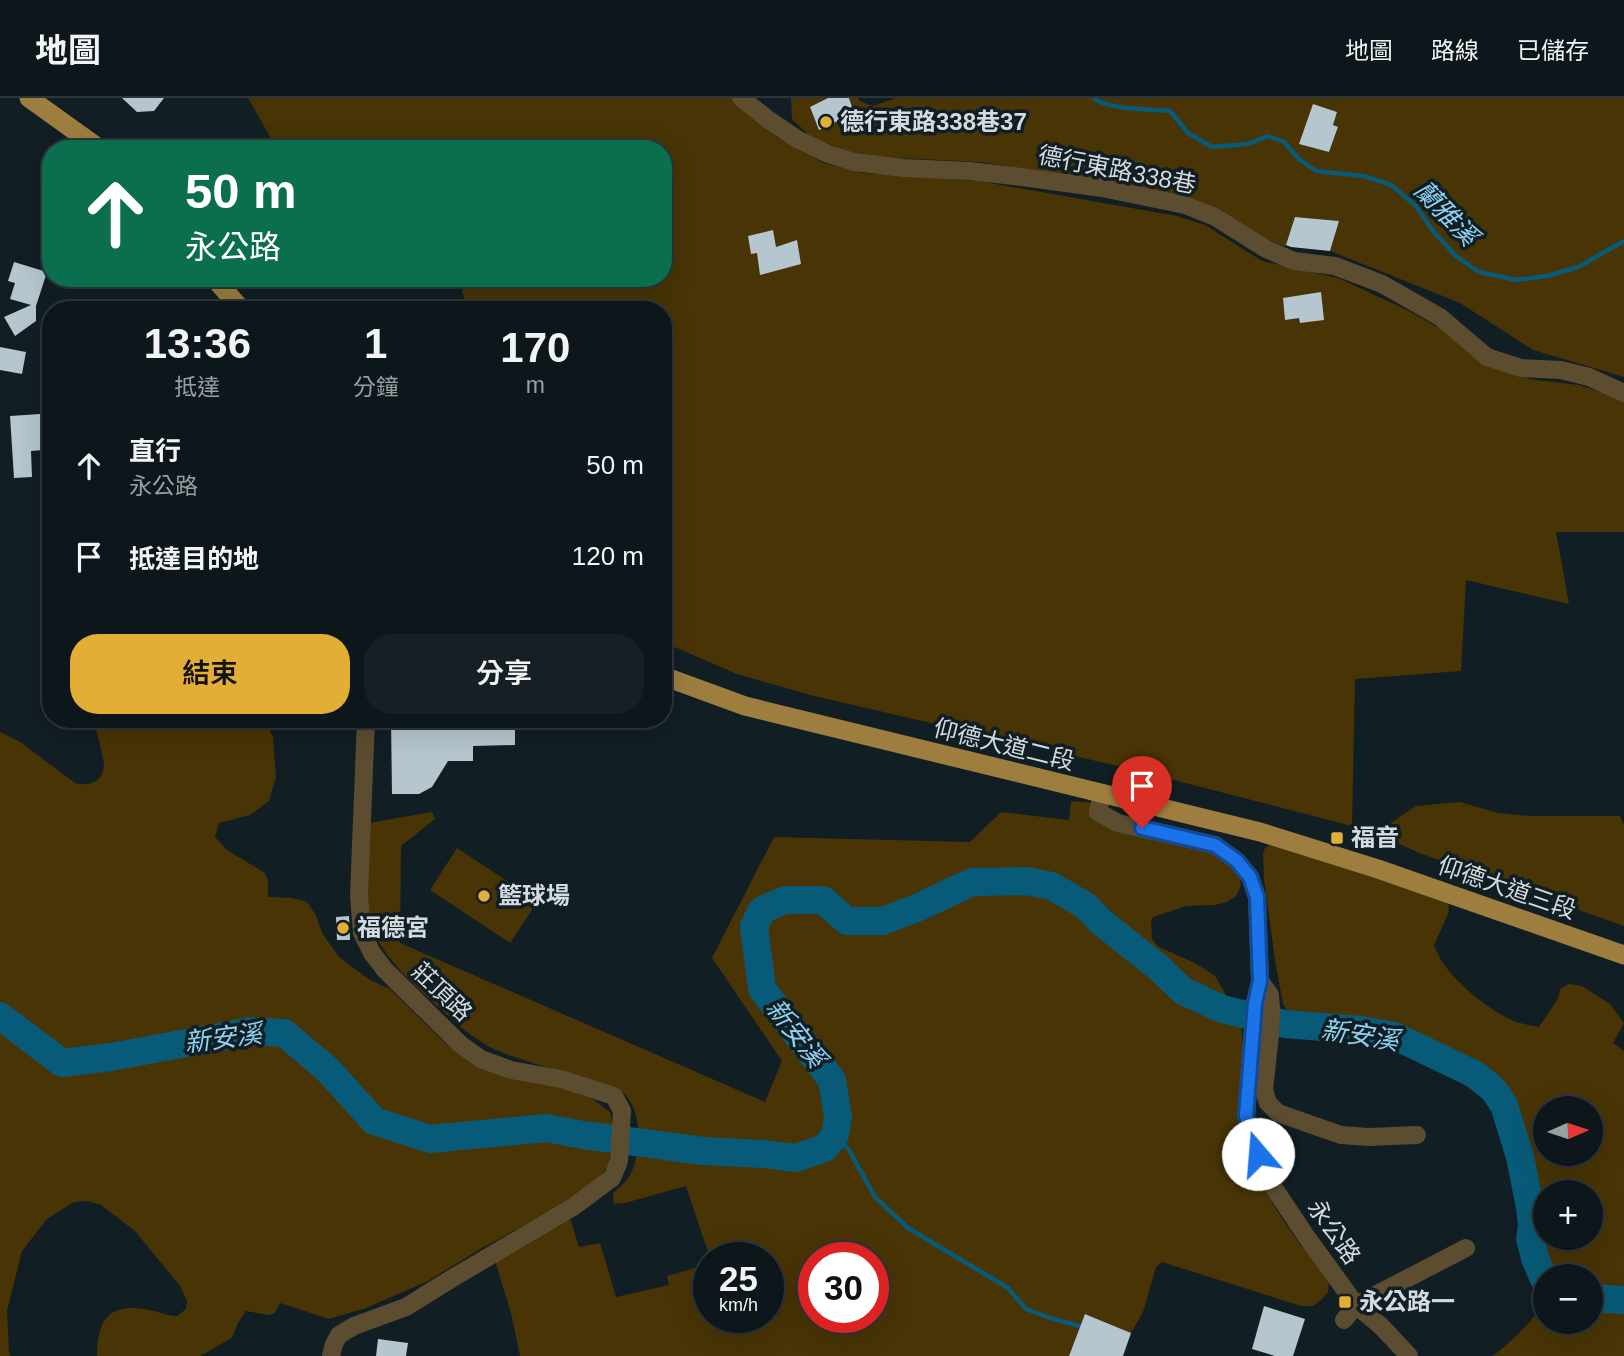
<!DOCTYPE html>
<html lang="zh-TW">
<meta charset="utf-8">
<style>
body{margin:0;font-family:Helvetica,"Noto Sans TC",sans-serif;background:#161f24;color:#f1f3f6;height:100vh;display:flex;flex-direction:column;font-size:26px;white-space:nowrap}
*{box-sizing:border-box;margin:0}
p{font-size:23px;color:#9a9fa3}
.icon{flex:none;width:38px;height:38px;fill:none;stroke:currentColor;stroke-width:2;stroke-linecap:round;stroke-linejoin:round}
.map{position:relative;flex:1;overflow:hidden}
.drawer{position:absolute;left:42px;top:203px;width:630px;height:427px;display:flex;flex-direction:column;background:#0d161b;border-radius:28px;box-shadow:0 7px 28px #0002,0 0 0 2px #2d353a}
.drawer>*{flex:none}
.top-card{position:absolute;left:42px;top:42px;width:630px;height:147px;border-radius:28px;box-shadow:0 7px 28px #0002,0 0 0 2px #2d353a;background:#0b6e4f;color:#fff;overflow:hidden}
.needle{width:46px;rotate:87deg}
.tools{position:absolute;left:1533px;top:998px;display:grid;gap:14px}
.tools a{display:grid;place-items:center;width:70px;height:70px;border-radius:50%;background:#0d161b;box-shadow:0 7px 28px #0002,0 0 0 2px #2d353a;font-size:35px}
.speed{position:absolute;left:693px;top:1144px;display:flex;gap:14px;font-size:35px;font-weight:700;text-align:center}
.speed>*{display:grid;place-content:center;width:91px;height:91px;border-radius:50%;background:#0d161b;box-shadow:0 7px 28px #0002,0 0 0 2px #2d353a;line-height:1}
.speed small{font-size:18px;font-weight:400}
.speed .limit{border:10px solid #d22;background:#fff;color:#111}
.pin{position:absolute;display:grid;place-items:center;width:60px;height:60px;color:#fff;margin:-72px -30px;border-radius:50% 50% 50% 0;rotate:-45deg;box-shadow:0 0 7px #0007}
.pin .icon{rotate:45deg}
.me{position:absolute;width:77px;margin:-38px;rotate:342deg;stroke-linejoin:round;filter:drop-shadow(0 0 5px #0008)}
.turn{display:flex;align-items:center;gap:24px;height:147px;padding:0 28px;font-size:32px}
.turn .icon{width:91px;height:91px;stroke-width:2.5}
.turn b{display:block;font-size:49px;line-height:60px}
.eta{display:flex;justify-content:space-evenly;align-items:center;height:119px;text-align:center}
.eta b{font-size:42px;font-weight:600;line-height:49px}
.primary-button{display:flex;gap:14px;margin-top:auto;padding:14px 28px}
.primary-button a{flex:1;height:80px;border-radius:28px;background:#e3ae35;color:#111;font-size:28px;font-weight:600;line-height:80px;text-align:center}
.primary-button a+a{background:#161f24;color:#f1f3f6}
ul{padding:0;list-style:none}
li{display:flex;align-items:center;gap:21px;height:91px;padding:0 28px}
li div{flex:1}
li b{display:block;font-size:26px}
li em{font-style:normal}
header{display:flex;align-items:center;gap:42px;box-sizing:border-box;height:98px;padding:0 35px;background:#0d161b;border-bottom:2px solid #2d353a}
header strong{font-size:33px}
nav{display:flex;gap:38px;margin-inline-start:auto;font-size:24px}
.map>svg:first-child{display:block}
.green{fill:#483405;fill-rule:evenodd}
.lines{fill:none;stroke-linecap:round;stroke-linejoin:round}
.stream{stroke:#085b78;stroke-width:4.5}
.river{stroke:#085b78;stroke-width:28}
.building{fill:#b6c6ce}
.minor{stroke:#5c4d30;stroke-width:18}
.primary{stroke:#9d7e3f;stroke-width:19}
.route-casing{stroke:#114b97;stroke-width:18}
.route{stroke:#1a73e8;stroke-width:12}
.poi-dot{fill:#e3ae35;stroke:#111e24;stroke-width:2.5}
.labels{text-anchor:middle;stroke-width:7;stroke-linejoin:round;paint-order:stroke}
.poi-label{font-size:24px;font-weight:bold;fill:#d3dbdf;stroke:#111e24;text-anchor:start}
.street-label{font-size:24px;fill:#d3dbdf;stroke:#111e24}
.water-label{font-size:26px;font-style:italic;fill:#8ed2f1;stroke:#111e24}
</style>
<header>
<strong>地圖</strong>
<nav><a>地圖</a><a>路線</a><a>已儲存</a></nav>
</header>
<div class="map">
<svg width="1624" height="1258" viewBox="0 0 1624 1258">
<rect width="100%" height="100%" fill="#111e24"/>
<!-- green -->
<g class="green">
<polygon points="248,0 732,0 777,39 824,65 864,75 979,83 1177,118 1205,127 1262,163 1338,180 1409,213 1529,281 1579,287 1624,302 1624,434 1556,434 1569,506 1466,482 1461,573 1355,581 1352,728 1131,671 814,598 737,576 663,544 663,212 467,212 459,180 663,180 663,51 277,51"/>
<path d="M 791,0 L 828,0 L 810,9 L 819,32 L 854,15 L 849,0 L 858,0 L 860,3 L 873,8 L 896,0 L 1624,0 L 1624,279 L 1533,252 L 1460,205 L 1330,153 L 1339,123 L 1296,119 L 1286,149 L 1131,87 L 980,64 L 858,58 L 811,39 L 792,21 ZM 1313,6 L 1337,14 L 1333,27 L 1338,30 L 1329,54 L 1300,46 Z"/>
<path d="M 94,621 L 263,621 L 273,639 L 276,679 L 269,703 L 250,717 L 219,725 L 215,739 L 227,752 L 265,775 L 268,783 L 268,799 L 292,800 L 307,804 L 316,817 L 322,835 L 339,859 L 370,882 L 390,891 L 446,946 L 478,968 L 544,983 L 591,1000 L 610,1014 L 614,1031 L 609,1065 L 600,1080 L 587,1091 L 549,1114 L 482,1150 L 428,1183 L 366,1210 L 329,1221 L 280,1205 L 275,1215 L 269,1217 L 246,1213 L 238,1225 L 232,1240 L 200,1258 L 97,1258 C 97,1219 111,1204 150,1212 C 160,1214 167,1218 177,1218 L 186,1211 L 187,1203 L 180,1188 L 135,1133 L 101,1107 L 87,1103 L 74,1104 L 47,1121 L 22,1153 L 7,1213 L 9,1254 L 11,1258 L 0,1258 L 0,634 L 20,644 L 75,685 C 91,689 104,683 104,665 Z"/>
<path d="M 1071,703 L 1096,705 L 1096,717 L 1214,751 L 1240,779 L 1241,788 L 1236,798 L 1227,804 L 1215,807 L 1186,808 L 1153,819 L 1151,824 L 1152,841 L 1159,849 L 1197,866 L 1215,878 L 1241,923 L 1251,1061 L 1265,1093 L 1281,1119 L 1299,1145 L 1326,1176 L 1329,1184 L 1328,1194 L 1321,1202 L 1313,1208 L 1301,1208 L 1162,1164 L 1156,1169 L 1143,1214 L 1131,1235 L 1086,1216 L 1069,1258 L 520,1258 L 511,1215 L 496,1166 L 497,1160 L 570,1120 L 579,1149 L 600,1145 L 616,1199 L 669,1187 L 667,1178 L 709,1166 L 709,1220 L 768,1220 L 768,1160 L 710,1160 L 686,1088 L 625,1105 L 614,1106 L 613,1095 C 620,1089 627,1083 631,1075 C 642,1052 643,1006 619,992 C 611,987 602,986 594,983 C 567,974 539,968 512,958 C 502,955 491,950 483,945 C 466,935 452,921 437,908 C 412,885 378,855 369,821 C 361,790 367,757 369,725 L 432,714 L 435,721 L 401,748 L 400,845 L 765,1004 L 782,963 L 712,860 L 774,739 L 970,744 L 1001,714 L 1069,722 ZM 814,1160 L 873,1160 L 873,1220 L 814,1220 Z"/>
<polygon points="1460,704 1498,715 1530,718 1620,718 1624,727 1624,828 1419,755 1376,735 1416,708"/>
<path d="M 1274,744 L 1448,805 L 1449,814 L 1434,847 C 1443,876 1485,910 1512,922 C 1520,926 1530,927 1539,929 L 1557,902 L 1561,890 L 1569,886 L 1582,888 L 1610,906 L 1624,925 L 1613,945 L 1624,953 L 1624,1258 L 1492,1258 C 1505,1250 1538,1218 1543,1205 C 1545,1201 1545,1197 1545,1193 L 1545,1223 L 1591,1223 L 1591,1178 L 1548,1178 L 1549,1168 L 1540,1143 L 1538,1108 L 1525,1056 L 1512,1010 L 1500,985 L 1468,966 L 1415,939 L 1383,926 L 1345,925 L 1297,919 L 1289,916 L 1283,906 L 1275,862 L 1264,781 L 1263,755 L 1265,750 ZM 1545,1010 L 1591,1010 L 1591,1055 L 1545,1055 ZM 1545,1094 L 1591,1094 L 1591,1139 L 1545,1139 Z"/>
<polygon points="457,750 538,803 510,845 430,792"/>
</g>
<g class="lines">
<!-- stream -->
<g class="stream">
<path d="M 1094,0 C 1106,12 1152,11 1170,13 L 1188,35 L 1212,49 L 1247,46 L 1269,38 L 1284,44 L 1299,61 L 1316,73 L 1364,78 L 1391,87 L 1415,107 L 1433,133 L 1456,158 L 1479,174 L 1517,182 L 1547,178 L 1578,169 L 1624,143"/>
<polyline points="835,1037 849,1052 875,1099 908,1130 1008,1190 1026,1211 1050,1220 1083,1229"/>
</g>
<!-- river -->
<g class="river">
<polyline points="0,918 62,965 111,959 251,933 284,935 327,971 374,1023 430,1041 546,1030 583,1037 703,1053 763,1056 796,1060 825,1050 835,1037 838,1019 832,982 762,891 754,828 762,812 785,802 823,802 847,823 883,823 919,809 972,784 1026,783 1052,788 1086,808 1100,823 1159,870 1183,893 1222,911 1285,926 1361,932 1395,938 1474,976 1493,991 1504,1007 1520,1059 1530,1109 1532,1128 1530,1141 1535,1160 1543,1179 1545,1182"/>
<polyline points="1591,1200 1624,1202"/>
</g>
</g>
<!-- building -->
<g class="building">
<polygon points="122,0 164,0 154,13 137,14"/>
<polygon points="828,0 849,0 854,15 819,32 810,9"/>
<polygon points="1313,6 1337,14 1333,27 1338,29 1329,54 1299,46"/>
<polygon points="1295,119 1339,123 1330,153 1291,149 1286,147"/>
<polygon points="773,132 776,149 797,142 801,166 760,177 757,155 751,156 748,138"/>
<polygon points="14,164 47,174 36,208 36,223 15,238 4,219 31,207 10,201 15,185 8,183"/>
<polygon points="1321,194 1324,222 1300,225 1299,220 1285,222 1283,200"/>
<polygon points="0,249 26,254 22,276 0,272"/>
<polygon points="40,316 43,352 31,353 32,379 14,380 10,318"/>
<polygon points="391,621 515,621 515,647 473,648 473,663 448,663 432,689 419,696 392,696"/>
<polygon points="349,818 350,842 337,842 336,819"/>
<polygon points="1264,1208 1305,1221 1293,1258 1275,1258 1252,1251"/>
<polygon points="1085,1216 1131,1235 1123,1258 1069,1258"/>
<polygon points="378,1241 408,1245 406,1258 376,1258"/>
</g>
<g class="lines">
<!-- minor -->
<g class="minor">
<polyline points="741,0 769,22 797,41 828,56 854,64 904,70 969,73 1014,78 1102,90 1185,107 1215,119 1266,151 1294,163 1335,168 1382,186 1440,219 1487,259 1521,270 1561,272 1589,279 1624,295"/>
<polyline points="1102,696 1098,714 1118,725 1215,747 1237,763 1250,779 1257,799 1260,883 1255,905 1246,1019 1264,1075 1306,1138 1356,1207 1381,1228 1409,1258"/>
<polyline points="1260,883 1270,897 1271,911 1270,937 1264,992 1268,1005 1278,1015 1341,1037 1368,1039 1417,1037"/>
<polyline points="1344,1222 1356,1207 1466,1150"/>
<polyline points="331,1258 334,1246 339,1237 354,1228 406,1209 451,1181 573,1109 612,1080 619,1063 622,1013 614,998 561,981 511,972 481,961 460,946 385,872 372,855 362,835 359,798 366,621"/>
</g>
<!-- primary -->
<g class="primary">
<polyline points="29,0 100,51"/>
<polyline points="214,180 242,212"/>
<polyline points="663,578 745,608 1260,734 1378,771 1624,857"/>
</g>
</g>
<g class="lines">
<!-- route casing -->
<g class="route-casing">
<polyline id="route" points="1142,730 1215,747 1237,763 1250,779 1257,799 1260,883 1255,905 1246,1018 1258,1056"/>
</g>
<!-- route -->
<use href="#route" class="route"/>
</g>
<!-- markers -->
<g class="poi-dot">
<circle cx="826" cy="24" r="7"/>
<rect x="1330" y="733" width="14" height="14" rx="3.5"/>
<circle cx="484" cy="798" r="7"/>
<circle cx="343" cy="830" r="7"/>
<rect x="1338" y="1197" width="14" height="14" rx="3.5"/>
</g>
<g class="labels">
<!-- poi labels -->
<g class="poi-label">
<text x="840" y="32">德行東路338巷37</text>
<text x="1351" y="748">福音</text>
<text x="498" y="806">籃球場</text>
<text x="357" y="838">福德宮</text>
<text x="1359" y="1212">永公路一</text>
</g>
<!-- street labels -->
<g class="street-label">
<text transform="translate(1117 72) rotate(11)" y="8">德行東路338巷</text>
<text transform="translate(1004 647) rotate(14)" y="8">仰德大道二段</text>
<text transform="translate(1507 790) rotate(19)" y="8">仰德大道三段</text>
<text transform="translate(442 894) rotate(44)" y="8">莊頂路</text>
<text transform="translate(1334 1134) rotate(55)" y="8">永公路</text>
</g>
<!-- water labels -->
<g class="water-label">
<text transform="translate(1446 115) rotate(46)" y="9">蘭雅溪</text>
<text transform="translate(796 935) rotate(52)" y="9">新安溪</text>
<text transform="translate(1360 937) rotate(9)" y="9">新安溪</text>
<text transform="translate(223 940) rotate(-7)" y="9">新安溪</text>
</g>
</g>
</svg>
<div class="tools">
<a><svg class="needle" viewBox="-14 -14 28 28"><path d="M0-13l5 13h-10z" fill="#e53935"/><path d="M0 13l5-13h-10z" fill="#9a9fa3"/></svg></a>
<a>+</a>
<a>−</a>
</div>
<div class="speed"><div>25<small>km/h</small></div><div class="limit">30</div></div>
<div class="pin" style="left:1142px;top:730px;background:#d93025"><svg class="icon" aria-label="arrive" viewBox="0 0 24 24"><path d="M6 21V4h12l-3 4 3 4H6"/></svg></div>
<svg class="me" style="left:1258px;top:1056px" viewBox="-20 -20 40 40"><circle r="19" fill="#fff"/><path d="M0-13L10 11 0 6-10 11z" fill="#1a73e8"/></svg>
<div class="top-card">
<div class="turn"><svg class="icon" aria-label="ahead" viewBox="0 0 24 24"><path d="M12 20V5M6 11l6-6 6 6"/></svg><div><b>50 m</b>永公路</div></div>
</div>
<section class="drawer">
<div class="eta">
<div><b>13:36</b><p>抵達</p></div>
<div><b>1</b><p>分鐘</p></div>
<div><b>170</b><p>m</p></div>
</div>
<ul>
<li><svg class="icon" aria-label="ahead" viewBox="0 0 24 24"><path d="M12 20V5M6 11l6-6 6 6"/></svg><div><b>直行</b><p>永公路</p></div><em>50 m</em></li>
<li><svg class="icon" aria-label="arrive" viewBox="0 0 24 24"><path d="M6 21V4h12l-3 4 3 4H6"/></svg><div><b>抵達目的地</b></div><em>120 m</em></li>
</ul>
<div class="primary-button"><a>結束</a><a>分享</a></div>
</section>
</div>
